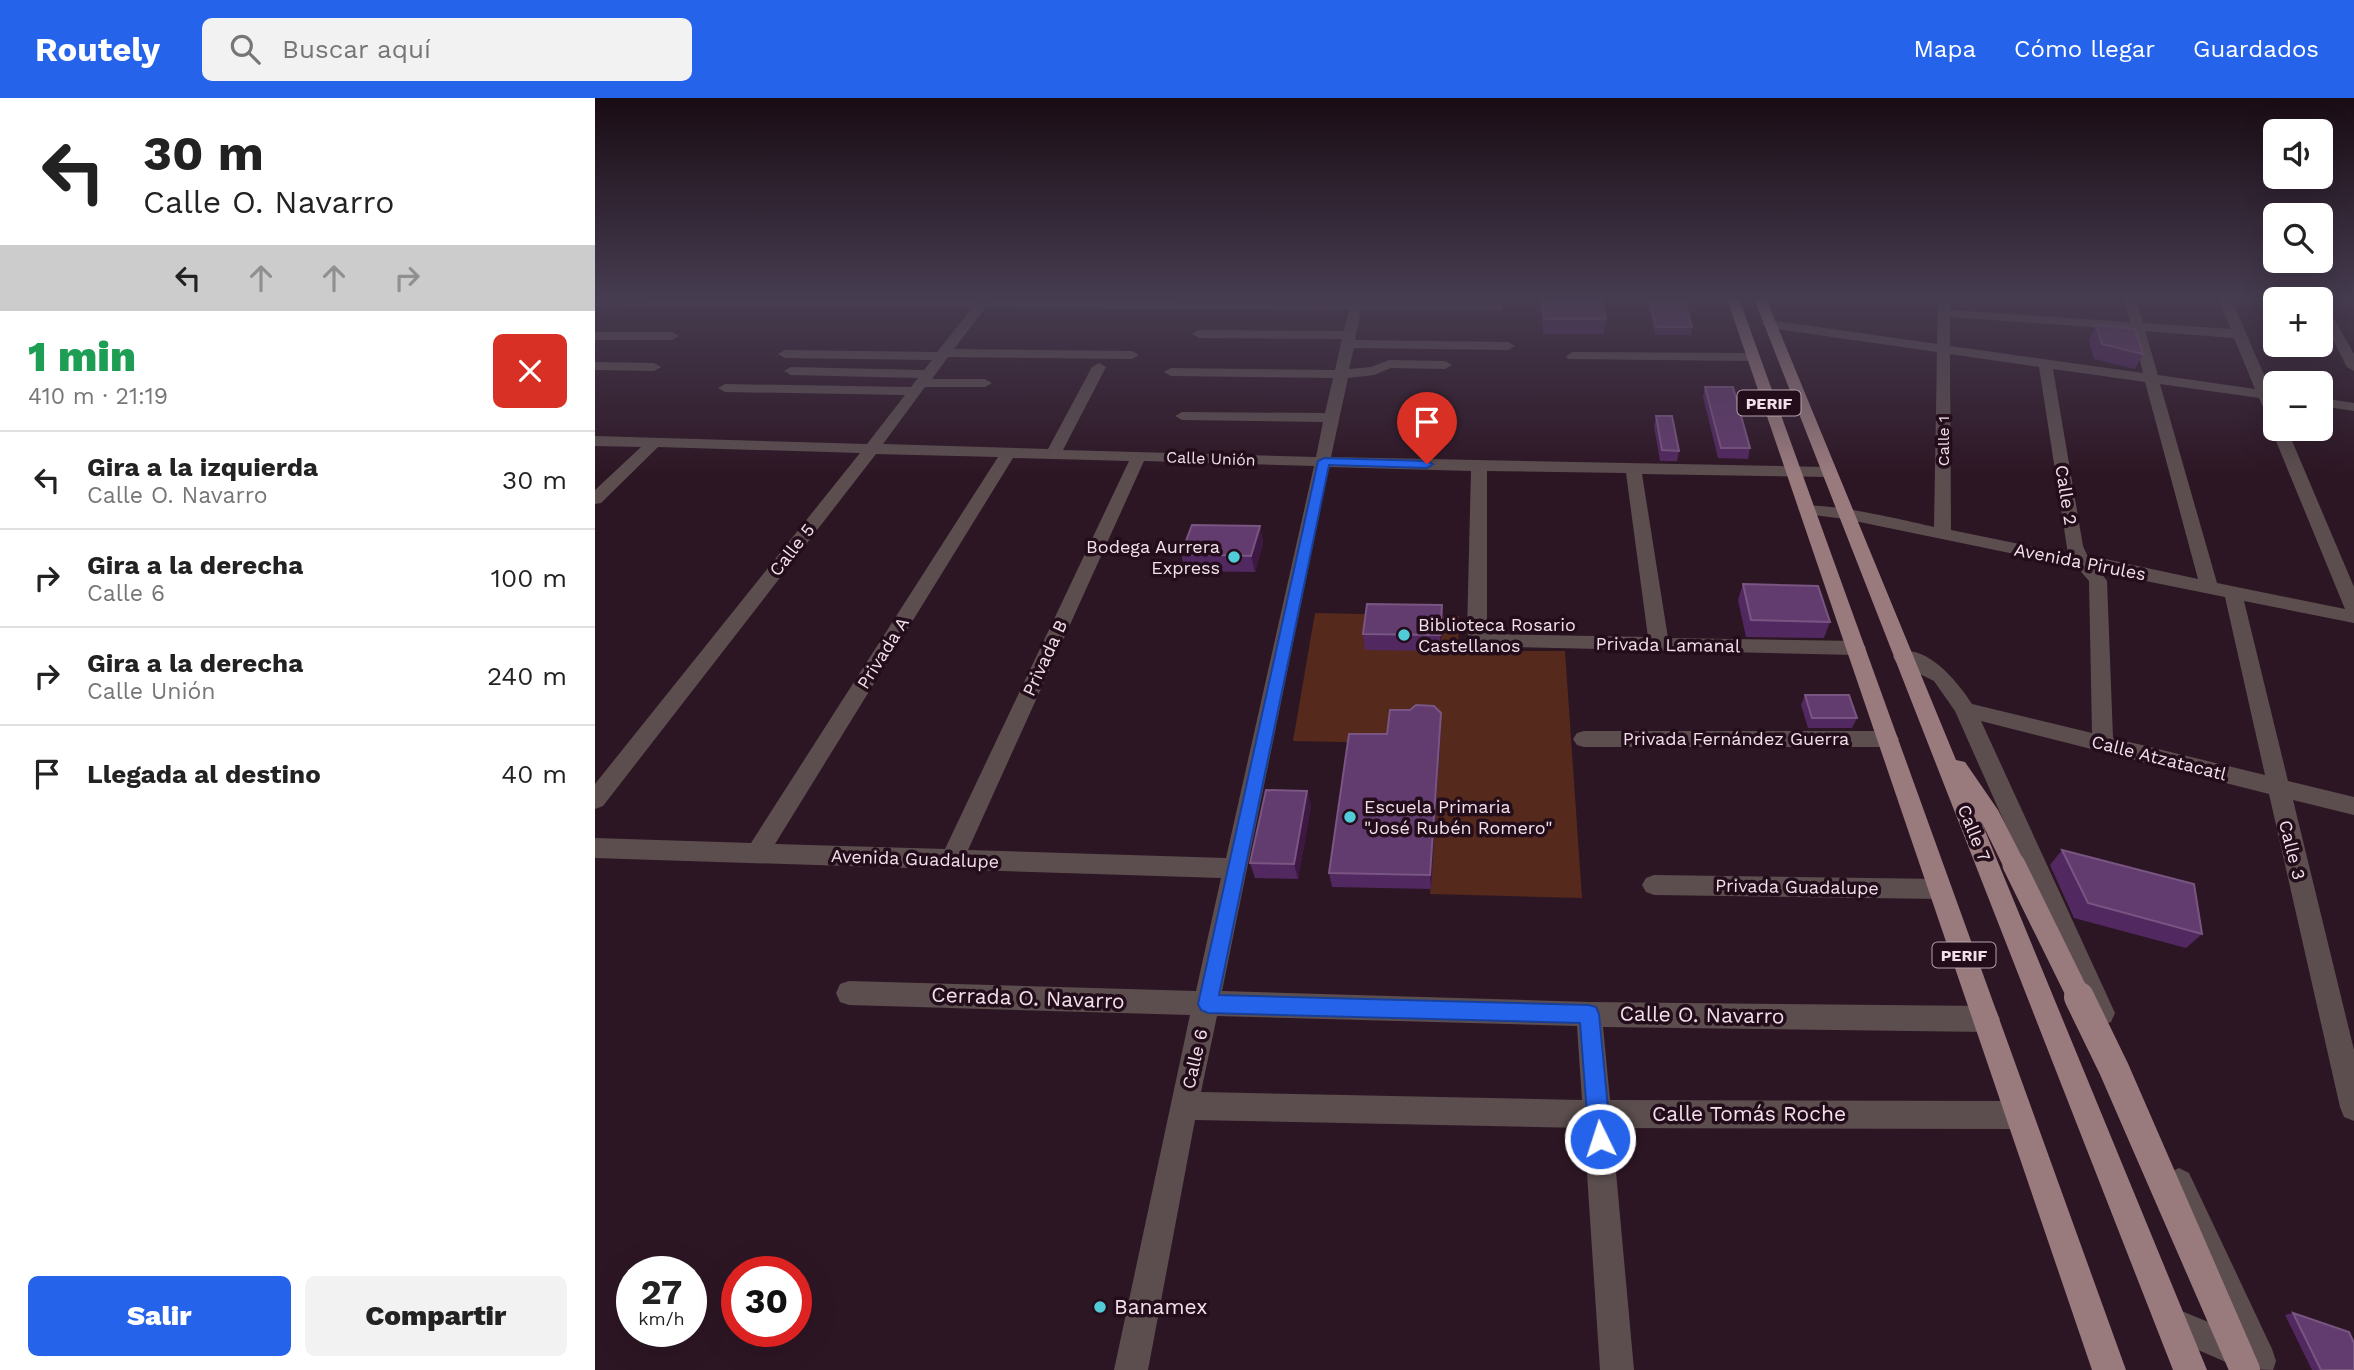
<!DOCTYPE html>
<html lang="es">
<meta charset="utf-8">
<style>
body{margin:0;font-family:"Work Sans",sans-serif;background:#f2f2f2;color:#222;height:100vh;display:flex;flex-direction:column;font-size:26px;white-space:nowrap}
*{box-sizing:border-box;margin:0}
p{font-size:23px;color:#767676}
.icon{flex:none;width:38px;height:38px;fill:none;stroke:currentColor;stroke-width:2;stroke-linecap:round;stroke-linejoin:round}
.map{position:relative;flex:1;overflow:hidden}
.sheet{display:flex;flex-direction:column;background:#fff;width:595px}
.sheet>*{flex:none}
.hud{background:#fff;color:#222;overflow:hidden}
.fabs{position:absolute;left:1668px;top:21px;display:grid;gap:14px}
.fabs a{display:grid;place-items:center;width:70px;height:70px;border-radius:10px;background:#fff;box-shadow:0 7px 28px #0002;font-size:35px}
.speed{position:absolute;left:21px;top:1158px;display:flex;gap:14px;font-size:35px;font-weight:700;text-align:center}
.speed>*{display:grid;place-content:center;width:91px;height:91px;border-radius:50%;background:#fff;box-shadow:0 7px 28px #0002;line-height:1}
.speed small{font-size:18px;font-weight:400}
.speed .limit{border:10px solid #d22;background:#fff;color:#111}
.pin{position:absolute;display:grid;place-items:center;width:60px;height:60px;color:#fff;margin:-72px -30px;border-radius:50% 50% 50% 0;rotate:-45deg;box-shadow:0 0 7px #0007}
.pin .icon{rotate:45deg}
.me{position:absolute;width:77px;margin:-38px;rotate:356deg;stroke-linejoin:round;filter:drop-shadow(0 0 5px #0008)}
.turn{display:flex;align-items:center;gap:24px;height:147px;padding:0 28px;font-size:32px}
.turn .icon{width:91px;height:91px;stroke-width:2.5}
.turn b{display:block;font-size:49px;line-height:60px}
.lanes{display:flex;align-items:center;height:66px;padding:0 28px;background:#0003;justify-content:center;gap:35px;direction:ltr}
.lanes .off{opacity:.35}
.round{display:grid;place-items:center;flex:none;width:74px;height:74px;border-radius:10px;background:#f2f2f2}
.summary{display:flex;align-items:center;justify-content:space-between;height:119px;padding:0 28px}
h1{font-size:42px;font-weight:800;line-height:52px;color:#1e9e55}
.cta{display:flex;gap:14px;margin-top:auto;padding:14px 28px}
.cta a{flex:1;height:80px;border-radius:10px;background:#2563eb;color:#fff;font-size:28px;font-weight:800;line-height:80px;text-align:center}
.cta a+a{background:#f2f2f2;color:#222}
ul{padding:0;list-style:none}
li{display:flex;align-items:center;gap:21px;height:98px;padding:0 28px;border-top:2px solid #e0e0e0}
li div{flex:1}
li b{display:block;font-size:26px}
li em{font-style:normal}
header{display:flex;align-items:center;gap:42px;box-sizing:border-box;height:98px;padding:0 35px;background:#2563eb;color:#fff}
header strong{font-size:33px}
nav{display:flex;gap:38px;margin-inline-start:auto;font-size:24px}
.search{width:490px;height:63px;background:#f2f2f2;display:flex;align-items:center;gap:18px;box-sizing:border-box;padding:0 24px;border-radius:10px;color:#767676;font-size:26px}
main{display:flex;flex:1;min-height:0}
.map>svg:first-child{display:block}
.green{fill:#55291b}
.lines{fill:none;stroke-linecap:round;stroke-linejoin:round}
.minor{fill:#5c4e4f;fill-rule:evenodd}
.major{fill:#997b7e;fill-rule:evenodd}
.major-bridge-far1{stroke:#997b7e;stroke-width:23}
.major-bridge{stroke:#997b7e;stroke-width:30}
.wall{fill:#522860}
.shaded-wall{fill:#3c1842}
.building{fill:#633c6f;stroke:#795582;stroke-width:2}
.route{fill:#2563eb;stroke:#184099;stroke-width:2}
.poi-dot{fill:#52cbd9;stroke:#230d1b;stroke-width:2.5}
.labels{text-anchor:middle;stroke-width:7;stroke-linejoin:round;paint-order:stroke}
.shield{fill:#230d1b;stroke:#b3a1ab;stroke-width:2}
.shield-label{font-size:16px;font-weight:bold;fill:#f1e0e9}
.far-street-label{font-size:16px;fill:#f1e0e9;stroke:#230d1b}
.street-label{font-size:18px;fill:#f1e0e9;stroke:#230d1b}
.poi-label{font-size:18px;fill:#f1e0e9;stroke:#230d1b;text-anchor:start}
.near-street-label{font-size:21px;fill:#f1e0e9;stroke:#230d1b}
.near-poi-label{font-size:21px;fill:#f1e0e9;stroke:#230d1b;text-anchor:start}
</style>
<header>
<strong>Routely</strong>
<div class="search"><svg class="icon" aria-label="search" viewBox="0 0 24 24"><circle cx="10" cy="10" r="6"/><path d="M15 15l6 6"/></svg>Buscar aquí</div>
<nav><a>Mapa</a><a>Cómo llegar</a><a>Guardados</a></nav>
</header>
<main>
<section class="sheet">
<div class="hud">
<div class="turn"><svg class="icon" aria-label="left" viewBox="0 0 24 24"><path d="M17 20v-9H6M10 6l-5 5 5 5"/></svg><div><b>30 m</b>Calle O. Navarro</div></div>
<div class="lanes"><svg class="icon" aria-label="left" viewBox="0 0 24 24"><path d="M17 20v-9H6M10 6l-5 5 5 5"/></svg><svg class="icon off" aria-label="ahead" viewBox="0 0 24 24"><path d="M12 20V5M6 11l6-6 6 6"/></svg><svg class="icon off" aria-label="ahead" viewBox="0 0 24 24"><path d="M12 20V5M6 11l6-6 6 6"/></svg><svg class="icon off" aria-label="right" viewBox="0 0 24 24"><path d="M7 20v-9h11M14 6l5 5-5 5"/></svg></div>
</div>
<div class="summary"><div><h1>1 min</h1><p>410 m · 21:19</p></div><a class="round" style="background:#d93025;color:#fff"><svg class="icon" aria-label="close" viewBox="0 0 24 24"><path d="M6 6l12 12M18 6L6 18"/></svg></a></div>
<ul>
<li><svg class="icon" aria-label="left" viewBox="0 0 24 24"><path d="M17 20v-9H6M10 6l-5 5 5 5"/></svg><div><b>Gira a la izquierda</b><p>Calle O. Navarro</p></div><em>30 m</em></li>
<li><svg class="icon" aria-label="right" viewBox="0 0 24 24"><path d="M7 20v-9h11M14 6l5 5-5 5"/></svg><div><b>Gira a la derecha</b><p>Calle 6</p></div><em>100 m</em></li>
<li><svg class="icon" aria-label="right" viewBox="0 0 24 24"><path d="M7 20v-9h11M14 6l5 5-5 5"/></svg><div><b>Gira a la derecha</b><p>Calle Unión</p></div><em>240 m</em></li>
<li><svg class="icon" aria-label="arrive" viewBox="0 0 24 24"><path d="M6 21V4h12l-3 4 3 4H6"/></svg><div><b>Llegada al destino</b></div><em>40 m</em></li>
</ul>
<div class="cta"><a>Salir</a><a>Compartir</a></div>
</section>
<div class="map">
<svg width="1759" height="1272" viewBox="0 0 1759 1272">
<rect width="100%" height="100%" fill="#2d1624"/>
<!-- green -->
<polygon class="green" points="720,515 864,518 863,553 970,553 987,800 835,796 845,646 698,643"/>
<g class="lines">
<!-- minor -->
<g class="minor">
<path d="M 385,198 L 395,198 L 395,202 L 755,204 L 757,198 L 769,198 L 768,204 L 902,205 L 907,206 L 907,212 L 766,212 L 760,242 L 913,244 L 920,248 L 913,252 L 759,250 L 754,271 L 776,269 L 794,262 L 850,263 L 857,267 L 850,271 L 796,270 L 779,277 L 753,280 L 736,359 L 1233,369 L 1241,374 L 1233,379 L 1047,376 L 1073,540 L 1261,543 L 1268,545 L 1271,550 L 1268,555 L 1261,557 L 878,548 L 872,534 L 876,373 L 734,369 L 627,893 L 994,904 L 1392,908 L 1401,912 L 1405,921 L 1401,930 L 1392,934 L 1008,929 L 1015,1002 L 1424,1003 L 1434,1007 L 1438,1017 L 1434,1027 L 1424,1031 L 1017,1030 L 1039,1272 L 1005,1272 L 989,1030 L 600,1022 L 553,1272 L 519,1272 L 595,917 L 254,907 L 245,904 L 241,895 L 245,886 L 254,883 L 601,893 L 626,780 L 0,760 L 0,740 L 156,745 L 403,359 L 281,356 L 8,708 L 0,711 L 0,686 L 265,355 L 63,349 L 6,405 L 0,406 L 0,392 L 46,349 L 0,348 L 0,338 L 272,346 L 310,297 L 130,294 L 123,290 L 130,286 L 316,289 L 323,280 L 196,277 L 189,273 L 196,269 L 329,272 L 337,262 L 190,260 L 183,256 L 190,252 L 342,254 L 377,210 L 0,208 L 0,200 L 382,202 ZM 390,210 L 754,212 L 749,233 L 604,232 L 597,236 L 604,240 L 747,241 L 740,272 L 576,270 L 569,274 L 576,278 L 738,280 L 730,315 L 587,314 L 580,318 L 587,322 L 728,324 L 721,359 L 468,352 L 511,269 L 504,265 L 497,269 L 453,351 L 288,346 L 330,289 L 390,289 L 397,285 L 390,281 L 337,281 L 353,259 L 537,261 L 544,257 L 537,253 L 359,251 ZM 418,360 L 534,363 L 350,751 L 180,746 ZM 549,363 L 719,368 L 631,760 L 373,752 ZM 892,373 L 1031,375 L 1053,539 L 892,536 ZM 622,918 L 982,928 L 987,1002 L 606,994 Z"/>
<path d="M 1343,198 L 1355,198 L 1355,212 L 1535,224 L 1528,198 L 1540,198 L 1548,225 L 1636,231 L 1622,198 L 1635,198 L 1676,293 L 1680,294 L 1680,324 L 1673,320 L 1664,300 L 1565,286 L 1622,485 L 1750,511 L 1676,331 L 1680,327 L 1680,331 L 1692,331 L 1759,489 L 1759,525 L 1649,503 L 1693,683 L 1759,699 L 1759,717 L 1698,702 L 1759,952 L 1759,1023 L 1749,1019 L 1745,1009 L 1674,696 L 1386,623 L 1520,915 L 1516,924 L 1507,927 L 1498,924 L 1360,613 L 1339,583 L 1301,564 L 1298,559 L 1301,554 C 1332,545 1363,584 1377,606 L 1497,635 L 1494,483 L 1482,469 L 1250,421 L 1211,416 L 1203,411 C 1214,399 1317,424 1339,429 L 1342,254 L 1174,230 L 1167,226 L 1174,222 L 1342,246 ZM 1355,219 L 1537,232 L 1548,275 L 1355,248 ZM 1550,233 L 1639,240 L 1660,291 L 1563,277 ZM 1355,256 L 1444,269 L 1473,456 L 1356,432 ZM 1458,271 L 1550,284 L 1603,481 L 1492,457 L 1488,448 ZM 1506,474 L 1630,499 L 1670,677 L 1518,640 L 1512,483 Z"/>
<polygon points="1726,204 1732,208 1759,256 1759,273 1752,269 1726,219"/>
<polygon points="0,234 77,234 84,238 77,242 0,242"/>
<polygon points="978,254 1157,255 1164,259 1157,263 973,261 971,258"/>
<polygon points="0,264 59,265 66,269 59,273 0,272"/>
<polygon points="1726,300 1759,305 1759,313 1726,308"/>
<polygon points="989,633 1293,633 1300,635 1304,641 1300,647 1293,649 989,649 982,647 978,641 982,635"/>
<polygon points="1059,777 1345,781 1353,784 1357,791 1353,798 1345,801 1059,797 1051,794 1047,787 1051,780"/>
<polygon points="1584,1070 1594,1075 1677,1251 1681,1263 1678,1272 1647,1271 1566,1236 1561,1225 1566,1214 1577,1209 1635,1233 1569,1085 1574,1075"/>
</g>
<!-- major -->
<g class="major">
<polygon points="1131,198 1143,198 1531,1272 1497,1272"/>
<polygon points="1158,198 1170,198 1361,662 1370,664 1403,712 1431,767 1427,774 1419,777 1411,774 1386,723 1612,1272 1578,1272"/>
</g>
<!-- major-bridge-far1 -->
<polyline class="major-bridge-far1" points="1419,767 1485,901"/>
<!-- major-bridge -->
<polyline class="major-bridge" points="1484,899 1519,971 1650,1272"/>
</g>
<!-- wall -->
<g class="wall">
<polygon points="947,198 1011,221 1009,236 948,236 946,211"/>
<polygon points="1055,204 1097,229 1096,237 1060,237 1054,212"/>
<polygon points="1501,227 1548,256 1540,271 1499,261 1494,242"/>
<polygon points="1110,289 1155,350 1153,361 1123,360 1108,299"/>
<polygon points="1061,318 1084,353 1082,363 1065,363 1059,328"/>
<polygon points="665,428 668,445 660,474 590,473 586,456"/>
<polygon points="1148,486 1235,524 1229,540 1151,539 1143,502"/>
<polygon points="847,507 848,523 845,553 770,552 768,536"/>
<polygon points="1210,597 1262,620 1257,630 1213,630 1206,607"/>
<polygon points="846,630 836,791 737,789 734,775"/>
<polygon points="712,693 716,708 703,781 660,780 655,765"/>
<polygon points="1467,752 1607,836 1591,850 1479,820 1455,767"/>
<polygon points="1698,1215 1759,1272 1717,1272 1690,1217"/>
</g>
<!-- shaded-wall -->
<g class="shaded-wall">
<polygon points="665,428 668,445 660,474 656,458"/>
<polygon points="847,507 848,523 845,553 845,537"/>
<polygon points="846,615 846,630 836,791 835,777"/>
<polygon points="712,693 716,708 703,781 699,766"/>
</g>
<!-- building -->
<g class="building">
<polygon points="947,198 1007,198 1011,221 949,221"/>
<polygon points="1055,204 1090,204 1097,229 1061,229"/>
<polygon points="1501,227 1540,231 1548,256 1507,246"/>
<polygon points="1110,289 1138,289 1155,350 1126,350"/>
<polygon points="1061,318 1077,318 1084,353 1067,352"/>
<polygon points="597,427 665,428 656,458 586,456"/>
<polygon points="1148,486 1223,488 1235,524 1156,522"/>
<polygon points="772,506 847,507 845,537 768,536"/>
<polygon points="1210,597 1254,597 1262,620 1217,620"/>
<polygon points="821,607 839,608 846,615 835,777 734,775 754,636 792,636 795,612 815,612"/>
<polygon points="671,692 712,693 699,766 655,765"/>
<polygon points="1467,752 1599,786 1607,836 1493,805"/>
<polygon points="1698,1215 1754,1234 1759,1245 1759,1272 1726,1272"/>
</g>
<!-- sky -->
<linearGradient id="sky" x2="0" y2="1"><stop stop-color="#190c14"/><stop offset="0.53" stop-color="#463c50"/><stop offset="1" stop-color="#463c50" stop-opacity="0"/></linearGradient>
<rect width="1759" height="377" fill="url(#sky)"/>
<!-- route -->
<polygon class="route" points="729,360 832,363 838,366 832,370 734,367 624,897 994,907 1001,909 1004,916 1016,1041 1012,1049 1005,1052 997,1049 994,1041 985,925 613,915 606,912 603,906 723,363"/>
<!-- markers -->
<g class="poi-dot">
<circle cx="639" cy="459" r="7"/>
<circle cx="809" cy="537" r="7"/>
<circle cx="755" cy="719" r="7"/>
<circle cx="505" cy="1209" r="7"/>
</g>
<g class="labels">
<!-- shield labels -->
<g class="shield">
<rect x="1142.5" y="292.5" width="63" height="25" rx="5"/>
<rect x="1337.5" y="844.5" width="63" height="25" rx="5"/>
</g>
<g class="shield-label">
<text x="1174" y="311">PERIF</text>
<text x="1369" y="863">PERIF</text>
</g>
<!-- far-street labels -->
<g class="far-street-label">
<text transform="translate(1348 343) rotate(-90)" y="6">Calle 1</text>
<text transform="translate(616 360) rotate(2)" y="6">Calle Unión</text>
</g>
<!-- street labels -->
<g class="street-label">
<text transform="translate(1471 397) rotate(81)" y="6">Calle 2</text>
<text transform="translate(197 452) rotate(-52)" y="6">Calle 5</text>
<text transform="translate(1485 464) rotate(11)" y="6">Avenida Pirules</text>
<text transform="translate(1073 547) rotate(1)" y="6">Privada Lamanal</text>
<text transform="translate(288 555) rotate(-58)" y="6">Privada A</text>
<text transform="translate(450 560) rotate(-65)" y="6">Privada B</text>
<text x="1141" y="647">Privada Fernández Guerra</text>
<text transform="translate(1564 660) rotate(14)" y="6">Calle Atzatacatl</text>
<text transform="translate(1379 735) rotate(68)" y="6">Calle 7</text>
<text transform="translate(1697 752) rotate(76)" y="6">Calle 3</text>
<text transform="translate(320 761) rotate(2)" y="6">Avenida Guadalupe</text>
<text transform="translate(1202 789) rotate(1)" y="6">Privada Guadalupe</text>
<text transform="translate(600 961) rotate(-77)" y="6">Calle 6</text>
</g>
<!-- poi labels -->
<g class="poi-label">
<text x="625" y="455" text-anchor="end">Bodega Aurrera<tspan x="625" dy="21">Express</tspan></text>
<text x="823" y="533">Biblioteca Rosario<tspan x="823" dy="21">Castellanos</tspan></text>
<text x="769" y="715">Escuela Primaria<tspan x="769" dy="21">"José Rubén Romero"</tspan></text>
</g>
<!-- near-street labels -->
<g class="near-street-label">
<text transform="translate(433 900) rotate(2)" y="7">Cerrada O. Navarro</text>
<text transform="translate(1107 917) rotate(1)" y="7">Calle O. Navarro</text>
<text x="1154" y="1023">Calle Tomás Roche</text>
</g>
<!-- near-poi labels -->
<g class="near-poi-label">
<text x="519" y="1216">Banamex</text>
</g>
</g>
</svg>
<div class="fabs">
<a><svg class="icon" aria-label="sound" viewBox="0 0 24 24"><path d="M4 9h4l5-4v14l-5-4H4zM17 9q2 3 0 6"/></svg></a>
<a><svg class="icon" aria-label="search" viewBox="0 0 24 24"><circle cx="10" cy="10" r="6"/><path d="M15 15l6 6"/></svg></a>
<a>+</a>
<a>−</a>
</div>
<div class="speed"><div>27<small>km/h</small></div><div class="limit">30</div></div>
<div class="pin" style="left:832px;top:366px;background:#d93025"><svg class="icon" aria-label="arrive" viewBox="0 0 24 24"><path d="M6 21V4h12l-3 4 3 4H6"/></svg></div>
<svg class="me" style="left:1005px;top:1041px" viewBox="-20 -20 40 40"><circle r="17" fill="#2563eb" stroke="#fff" stroke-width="3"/><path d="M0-11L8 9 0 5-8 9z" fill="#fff"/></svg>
</div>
</main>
